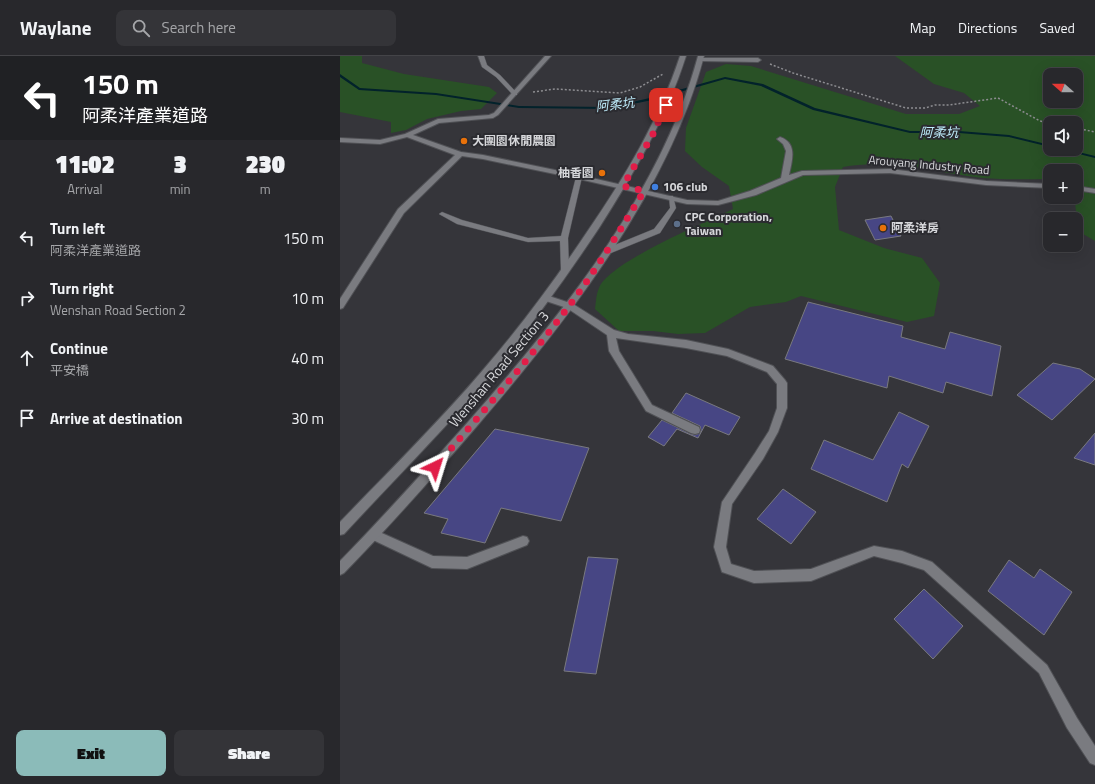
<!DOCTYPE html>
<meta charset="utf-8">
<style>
body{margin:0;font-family:"Titillium Web","Noto Sans TC",sans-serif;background:#343438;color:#f1f3f6;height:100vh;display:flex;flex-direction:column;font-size:15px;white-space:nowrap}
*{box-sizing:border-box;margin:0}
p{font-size:13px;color:#a5a6a9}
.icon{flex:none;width:22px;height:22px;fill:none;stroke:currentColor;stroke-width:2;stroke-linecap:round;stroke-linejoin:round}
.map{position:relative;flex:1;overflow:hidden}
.side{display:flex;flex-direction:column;background:#28282c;width:340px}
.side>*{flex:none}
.hud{background:#202124;color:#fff;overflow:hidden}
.needle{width:26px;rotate:291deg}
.fabs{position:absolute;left:703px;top:12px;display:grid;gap:8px}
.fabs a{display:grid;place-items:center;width:40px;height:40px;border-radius:8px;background:#28282c;box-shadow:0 4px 16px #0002,0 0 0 1px #444448;font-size:20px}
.pin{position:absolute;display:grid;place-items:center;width:34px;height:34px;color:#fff;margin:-17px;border-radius:8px;box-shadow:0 2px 6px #0006}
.me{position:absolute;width:44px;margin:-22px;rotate:41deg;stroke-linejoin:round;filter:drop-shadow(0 0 3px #0008)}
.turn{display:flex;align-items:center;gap:14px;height:84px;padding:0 16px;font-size:18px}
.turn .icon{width:52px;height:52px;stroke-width:2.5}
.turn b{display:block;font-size:28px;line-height:34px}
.eta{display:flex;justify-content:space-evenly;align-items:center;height:68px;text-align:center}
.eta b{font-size:24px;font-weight:800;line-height:28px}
.button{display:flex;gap:8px;margin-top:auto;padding:8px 16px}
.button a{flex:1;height:46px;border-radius:8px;background:#8bbbb9;color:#111;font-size:16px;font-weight:800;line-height:46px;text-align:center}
.button a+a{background:#343438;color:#f1f3f6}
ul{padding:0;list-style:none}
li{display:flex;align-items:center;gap:12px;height:60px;padding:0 16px}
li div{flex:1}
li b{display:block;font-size:15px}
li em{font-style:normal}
header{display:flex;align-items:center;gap:24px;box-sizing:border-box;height:56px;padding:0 20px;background:#28282c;border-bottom:1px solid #444448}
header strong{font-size:19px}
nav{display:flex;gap:22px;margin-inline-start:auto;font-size:14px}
.search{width:280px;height:36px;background:#343438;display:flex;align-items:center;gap:10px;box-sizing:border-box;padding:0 14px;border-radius:8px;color:#a5a6a9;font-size:15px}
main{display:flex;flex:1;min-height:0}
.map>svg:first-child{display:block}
.green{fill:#295126;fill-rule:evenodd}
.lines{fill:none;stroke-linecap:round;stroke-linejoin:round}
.stream{fill:#02222b;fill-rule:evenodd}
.building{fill:#474684;stroke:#79797f}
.service-casing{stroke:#505155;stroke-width:1}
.minor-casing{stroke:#505155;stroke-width:2}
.secondary-casing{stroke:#505155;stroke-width:2}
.path{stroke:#8d8d91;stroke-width:1.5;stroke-dasharray:2 2;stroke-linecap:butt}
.service{fill:#7a7b80;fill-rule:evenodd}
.minor{fill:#7a7b80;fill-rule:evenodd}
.secondary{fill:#7a7b80;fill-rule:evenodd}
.route{stroke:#e11d48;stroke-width:7;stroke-dasharray:0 12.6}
.food-dot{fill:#e8710a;stroke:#2b2b30;stroke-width:1.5}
.shop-dot{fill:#3f7fe0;stroke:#2b2b30;stroke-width:1.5}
.service-dot{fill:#5c6f8a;stroke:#2b2b30;stroke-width:1.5}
.labels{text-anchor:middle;stroke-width:4;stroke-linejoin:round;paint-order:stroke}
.far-poi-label{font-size:12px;font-weight:bold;fill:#d6d7da;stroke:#2b2b30;text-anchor:start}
.far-street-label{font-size:12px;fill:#d6d7da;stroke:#2b2b30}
.far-water-label{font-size:13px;font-style:italic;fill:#bfedfc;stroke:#2b2b30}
.street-label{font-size:14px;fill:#d6d7da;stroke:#2b2b30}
</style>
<header>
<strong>Waylane</strong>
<div class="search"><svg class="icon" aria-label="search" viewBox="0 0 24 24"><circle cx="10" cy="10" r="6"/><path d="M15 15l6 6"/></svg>Search here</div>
<nav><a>Map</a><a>Directions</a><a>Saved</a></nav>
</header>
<main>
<section class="side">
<div class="hud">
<div class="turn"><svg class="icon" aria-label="left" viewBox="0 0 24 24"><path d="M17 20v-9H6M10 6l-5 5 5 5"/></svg><div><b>150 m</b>阿柔洋產業道路</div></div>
</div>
<div class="eta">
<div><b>11:02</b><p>Arrival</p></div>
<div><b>3</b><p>min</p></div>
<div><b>230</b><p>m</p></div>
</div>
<ul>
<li><svg class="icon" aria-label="left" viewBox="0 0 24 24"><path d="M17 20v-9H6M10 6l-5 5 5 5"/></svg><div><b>Turn left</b><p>阿柔洋產業道路</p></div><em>150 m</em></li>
<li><svg class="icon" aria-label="right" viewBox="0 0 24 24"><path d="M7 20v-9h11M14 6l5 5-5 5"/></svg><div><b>Turn right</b><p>Wenshan Road Section 2</p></div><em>10 m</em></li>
<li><svg class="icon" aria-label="ahead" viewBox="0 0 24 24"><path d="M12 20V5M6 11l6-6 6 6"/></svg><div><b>Continue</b><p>平安橋</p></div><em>40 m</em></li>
<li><svg class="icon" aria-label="arrive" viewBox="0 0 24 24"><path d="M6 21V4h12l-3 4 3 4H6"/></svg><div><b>Arrive at destination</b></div><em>30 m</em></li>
</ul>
<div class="button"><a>Exit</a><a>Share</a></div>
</section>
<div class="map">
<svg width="755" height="728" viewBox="0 0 755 728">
<rect width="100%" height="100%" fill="#35353a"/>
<!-- green -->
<g class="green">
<polygon points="0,0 22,0 22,7 64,18 149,31 157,37 141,53 121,55 87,63 66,74 51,77 51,66 0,56"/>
<path d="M 555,0 L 755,0 L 755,185 L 738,175 L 735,146 L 732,141 L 736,141 L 736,115 L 710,115 L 710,123 C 688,123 665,124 643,122 C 598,117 548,102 503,111 L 495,131 L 499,174 L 544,192 L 582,202 L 600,227 L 594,260 L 567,266 L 461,240 L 446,246 L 410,251 L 365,277 L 338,278 L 313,275 L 279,275 L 255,253 C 256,247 256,238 259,232 C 269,206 365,167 393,153 L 389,130 L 362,111 L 345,95 L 346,72 L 366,16 L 386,8 L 411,10 L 566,58 L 619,58 L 640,50 L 624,37 L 594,28 ZM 710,19 L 736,19 L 736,45 L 710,45 ZM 710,67 L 736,67 L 736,93 L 710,93 Z"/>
</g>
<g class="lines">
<!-- stream -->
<g class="stream">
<polygon points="0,18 20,32 96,37 179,50 269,51 310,42 385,21 423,28 475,52 570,75 619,75 669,79 710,89 710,91 669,81 619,77 570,77 473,54 421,30 385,23 312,44 269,53 179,52 96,39 19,34 0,21"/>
<polygon points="719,93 726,93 755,100 755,102"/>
</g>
</g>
<!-- building -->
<g class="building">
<polygon points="551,160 561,180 535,184 525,164"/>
<polygon points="468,246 563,270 561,281 605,293 610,276 661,290 652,340 606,326 603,337 549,320 547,332 445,303"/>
<polygon points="713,307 740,313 755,323 712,364 677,339"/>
<polygon points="346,337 400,361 389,379 365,369 358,382 337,373 324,390 308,381 322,364 351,378 355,379 360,377 361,374 360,370 332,357"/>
<polygon points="559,356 589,370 568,412 562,408 547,446 471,413 484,384 533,404"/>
<polygon points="155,373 249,392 221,465 161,452 145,487 101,477 108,463 84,457"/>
<polygon points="755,377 755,409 734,402"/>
<polygon points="443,433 476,456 451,488 417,463"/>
<polygon points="248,501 278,503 256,618 224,615"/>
<polygon points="669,504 694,522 700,513 732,536 704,579 648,535"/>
<polygon points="584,533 623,570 593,603 554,563"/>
</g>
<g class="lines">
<!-- service casing -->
<g class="service-casing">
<g id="service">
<polygon points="138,0 144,0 147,9 160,19 177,37 177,39 173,39 156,21 142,11"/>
<polygon points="239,119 242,121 228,182 229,215 225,218 221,215 220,185 188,186 117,168 99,158 102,156 122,164 188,182 221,180 236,121"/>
<polygon points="329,140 333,140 336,152 320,177 271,197 265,197 265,193 314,173 330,152"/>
</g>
</g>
<!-- minor casing -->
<g class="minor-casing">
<g id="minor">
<path d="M 205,0 L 211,0 L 158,59 L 153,62 L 99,67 L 73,79 L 121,96 L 143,99 L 239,119 L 347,144 L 378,145 L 410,135 L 441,122 L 446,95 L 443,88 L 437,83 L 440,81 C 458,87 452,105 449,119 L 462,115 L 550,113 L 646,125 L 710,128 L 710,132 L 646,129 L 550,117 L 463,119 L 416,139 L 378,149 L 347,148 L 239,123 L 143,103 L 122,100 L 64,157 L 3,252 L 0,253 L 0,243 L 58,153 L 115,99 L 67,81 L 40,88 L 0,86 L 0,82 L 40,84 L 65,78 L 98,63 L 149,59 L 154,57 Z"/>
<polygon points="358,2 418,2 421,4 418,6 360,5 358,4"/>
<polygon points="736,130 755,133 755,137 736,134"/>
<polygon points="206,239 233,248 274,274 288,278 346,284 388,293 433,310 445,324 447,327 447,352 438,376 423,403 392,448 386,491 391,508 414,515 471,513 534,490 562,495 592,506 707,609 737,662 755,690 755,709 750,707 727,672 699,617 584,514 562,507 534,500 471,525 414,527 382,516 374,491 382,446 415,397 429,375 437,352 437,328 427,316 387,300 346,292 276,282 279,295 312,349 359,371 360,374 359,377 355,378 351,377 306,355 269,295 267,279 227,252 203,244 202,242"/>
<polygon points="35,474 93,500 127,501 183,480 187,481 189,485 187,489 127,513 92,512 31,483 29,479 31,475"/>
</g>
</g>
<!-- secondary casing -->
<g class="secondary-casing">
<g id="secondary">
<path d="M 340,0 L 346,0 C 326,63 294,117 259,172 C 225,223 189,273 150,320 C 103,375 53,425 4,478 L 0,479 L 0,466 C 48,416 98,367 143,314 C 181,270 215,224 247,176 C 285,121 319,64 340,0 Z"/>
<path d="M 358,0 L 364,0 C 329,135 227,265 137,370 C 94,420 50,470 4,517 L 0,519 L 0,505 C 44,460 86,413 128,366 C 220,261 321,137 358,0 Z"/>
</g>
</g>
<!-- path -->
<g class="path">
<polyline points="430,8 453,17 566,52 585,52 595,49 609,49 658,42 700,65 710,67"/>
<polyline points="193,36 215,33 280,37 300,31 323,18"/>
<polyline points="736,72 755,76"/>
</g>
<!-- service -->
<use href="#service" class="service"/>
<!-- minor -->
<use href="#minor" class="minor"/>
<!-- secondary -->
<use href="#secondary" class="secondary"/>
</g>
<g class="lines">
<!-- route -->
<path class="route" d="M 95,411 C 141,358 187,306 229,250 C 257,213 280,174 304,135 L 283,130 L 313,78 L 326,49"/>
</g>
<!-- markers -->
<g class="food-dot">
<circle cx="124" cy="85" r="4"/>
<circle cx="262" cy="117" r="4"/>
<circle cx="543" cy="172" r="4"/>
</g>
<circle class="shop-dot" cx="315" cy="131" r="4"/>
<circle class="service-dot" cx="337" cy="168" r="4"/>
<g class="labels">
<!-- far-poi labels -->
<g class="far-poi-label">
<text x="132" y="89">大團園休閒農園</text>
<text x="254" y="121" text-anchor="end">柚香園</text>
<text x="323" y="135">106 club</text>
<text x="345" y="165">CPC Corporation,<tspan x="345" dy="14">Taiwan</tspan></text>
<text x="551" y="176">阿柔洋房</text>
</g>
<!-- far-street labels -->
<g class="far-street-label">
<text transform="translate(589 109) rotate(5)" y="4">Arouyang Industry Road</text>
</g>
<!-- far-water labels -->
<g class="far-water-label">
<text transform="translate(275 48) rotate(-7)" y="5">阿柔坑</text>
<text x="599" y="81">阿柔坑</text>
</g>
<!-- street labels -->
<g class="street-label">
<text transform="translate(159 313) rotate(-50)" y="5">Wenshan Road Section 3</text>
</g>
</g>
</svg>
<div class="fabs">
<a><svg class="needle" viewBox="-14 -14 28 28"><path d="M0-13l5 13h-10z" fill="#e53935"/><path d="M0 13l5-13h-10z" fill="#a5a6a9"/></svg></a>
<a><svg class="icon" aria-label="sound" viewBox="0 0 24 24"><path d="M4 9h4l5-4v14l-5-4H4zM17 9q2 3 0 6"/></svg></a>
<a>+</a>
<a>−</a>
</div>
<div class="pin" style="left:326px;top:49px;background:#d93025"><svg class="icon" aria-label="arrive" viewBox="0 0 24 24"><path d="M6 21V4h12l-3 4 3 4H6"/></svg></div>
<svg class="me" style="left:95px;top:411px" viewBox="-20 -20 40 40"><path d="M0-17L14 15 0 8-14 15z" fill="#e11d48" stroke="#fff" stroke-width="4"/></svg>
</div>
</main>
